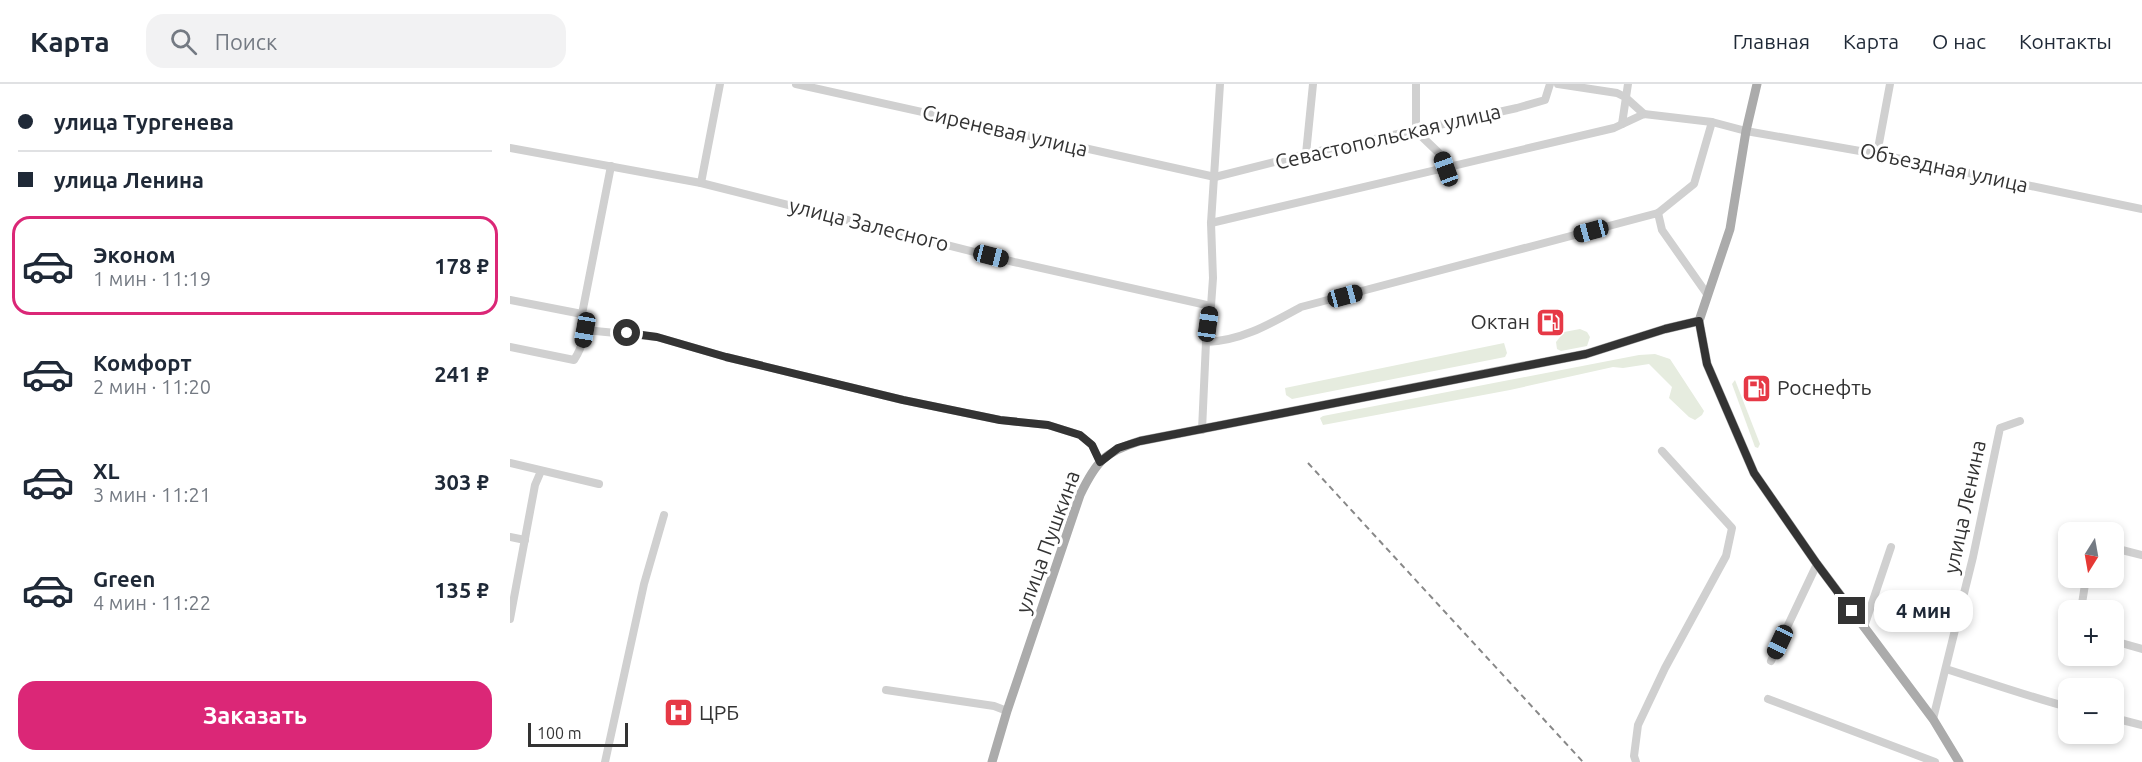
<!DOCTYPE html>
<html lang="ru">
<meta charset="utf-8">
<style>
body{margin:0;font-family:Ubuntu,sans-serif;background:#f2f2f3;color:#1f2937;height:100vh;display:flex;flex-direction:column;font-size:22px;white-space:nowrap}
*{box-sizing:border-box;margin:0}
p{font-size:20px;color:#747a83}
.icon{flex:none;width:33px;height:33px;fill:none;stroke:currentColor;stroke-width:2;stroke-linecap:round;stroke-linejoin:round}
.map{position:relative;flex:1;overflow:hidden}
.sheet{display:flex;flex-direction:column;background:#fff;width:510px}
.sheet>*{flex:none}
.top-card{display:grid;align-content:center;height:132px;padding:0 18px;background:#fff}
.needle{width:39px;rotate:191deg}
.controls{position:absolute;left:1548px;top:438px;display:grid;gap:12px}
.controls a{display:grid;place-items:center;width:66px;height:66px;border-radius:12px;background:#fff;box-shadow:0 3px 9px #0003;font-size:30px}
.scale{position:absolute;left:18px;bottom:15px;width:100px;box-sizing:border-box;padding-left:6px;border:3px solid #333;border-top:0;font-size:16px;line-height:21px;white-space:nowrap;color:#333;-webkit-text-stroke:4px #fff;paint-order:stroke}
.end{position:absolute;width:27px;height:27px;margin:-14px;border:8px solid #333;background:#fff;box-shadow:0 0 0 3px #fff}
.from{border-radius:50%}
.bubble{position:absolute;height:42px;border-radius:18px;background:#fff;box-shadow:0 3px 9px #0003;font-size:20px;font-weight:700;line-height:42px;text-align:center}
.car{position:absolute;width:18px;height:36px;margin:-18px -9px;border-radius:8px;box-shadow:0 0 4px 2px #0007;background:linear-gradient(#222 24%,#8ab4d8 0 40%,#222 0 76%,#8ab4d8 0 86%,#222 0)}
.top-card b{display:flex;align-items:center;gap:21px;height:57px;font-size:22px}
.top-card b+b{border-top:2px solid #e0e1e3}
.top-card i{width:15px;height:15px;background:#1f2937}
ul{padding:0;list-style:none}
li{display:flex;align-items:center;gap:18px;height:99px;margin:0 12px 9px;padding:0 6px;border:3px solid transparent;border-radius:18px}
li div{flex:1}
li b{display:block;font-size:22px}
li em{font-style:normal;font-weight:700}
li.active{border-color:#db2777}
li>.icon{width:54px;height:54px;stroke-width:1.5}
.action{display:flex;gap:12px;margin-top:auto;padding:12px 18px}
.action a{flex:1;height:69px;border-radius:18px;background:#db2777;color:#fff;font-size:24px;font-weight:700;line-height:69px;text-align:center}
header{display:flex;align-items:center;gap:36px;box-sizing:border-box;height:84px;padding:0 30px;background:#fff;border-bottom:2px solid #e0e1e3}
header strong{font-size:28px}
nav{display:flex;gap:33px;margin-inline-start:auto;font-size:21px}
.search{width:420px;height:54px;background:#f2f2f3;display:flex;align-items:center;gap:15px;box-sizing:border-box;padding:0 21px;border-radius:18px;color:#747a83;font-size:22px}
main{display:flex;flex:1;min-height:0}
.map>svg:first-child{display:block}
.green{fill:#e6ecdf}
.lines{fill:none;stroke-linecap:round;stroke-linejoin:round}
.minor{stroke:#d0d0d0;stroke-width:8}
.major{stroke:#ababab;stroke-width:9}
.rail{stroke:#888;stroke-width:2;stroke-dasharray:6 4.5;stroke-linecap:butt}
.route{stroke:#333;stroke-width:8}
.labels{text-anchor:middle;stroke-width:6;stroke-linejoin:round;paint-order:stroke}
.street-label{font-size:21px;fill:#333;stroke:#fff}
.poi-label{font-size:21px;fill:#333;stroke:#fff;text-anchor:start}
</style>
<header>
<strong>Карта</strong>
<div class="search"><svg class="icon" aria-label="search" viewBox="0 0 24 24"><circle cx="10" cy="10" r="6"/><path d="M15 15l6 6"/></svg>Поиск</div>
<nav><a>Главная</a><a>Карта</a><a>О нас</a><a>Контакты</a></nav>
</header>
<main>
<section class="sheet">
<div class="top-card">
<b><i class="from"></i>улица Тургенева</b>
<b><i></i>улица Ленина</b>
</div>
<ul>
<li class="active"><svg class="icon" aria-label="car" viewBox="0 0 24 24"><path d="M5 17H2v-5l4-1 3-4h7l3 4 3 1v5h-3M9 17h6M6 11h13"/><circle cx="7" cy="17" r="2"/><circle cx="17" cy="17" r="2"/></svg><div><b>Эконом</b><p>1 мин · 11:19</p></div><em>178 ₽</em></li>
<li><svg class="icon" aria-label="car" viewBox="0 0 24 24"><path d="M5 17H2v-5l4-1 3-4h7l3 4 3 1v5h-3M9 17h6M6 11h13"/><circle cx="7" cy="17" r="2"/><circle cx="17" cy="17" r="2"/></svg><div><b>Комфорт</b><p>2 мин · 11:20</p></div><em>241 ₽</em></li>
<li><svg class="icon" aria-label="car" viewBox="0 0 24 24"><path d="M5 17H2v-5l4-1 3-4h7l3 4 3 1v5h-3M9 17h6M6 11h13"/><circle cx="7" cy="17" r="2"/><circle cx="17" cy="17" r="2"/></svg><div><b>XL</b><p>3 мин · 11:21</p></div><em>303 ₽</em></li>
<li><svg class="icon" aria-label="car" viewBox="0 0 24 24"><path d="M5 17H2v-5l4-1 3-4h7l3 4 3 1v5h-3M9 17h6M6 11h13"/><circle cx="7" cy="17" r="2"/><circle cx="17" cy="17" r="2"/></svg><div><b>Green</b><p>4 мин · 11:22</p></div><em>135 ₽</em></li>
</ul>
<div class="action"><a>Заказать</a></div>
</section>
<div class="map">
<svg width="1632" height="678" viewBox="0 0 1632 678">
<rect width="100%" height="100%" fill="#fff"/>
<g class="green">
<path d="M1070,245l7,3 3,5 -3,9 -26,5 -4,-2 -1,-7 8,-10z"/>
<path d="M994,259l3,10 -2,4 -213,42 -6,-4 -1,-7z"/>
<path d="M1145,270l15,5 34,52 -2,4 -7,5 -6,-3 -20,-19 3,-11 -23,-23 -26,4 -10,-1 -103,23 -187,35 -3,-7 3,-2 316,-61z"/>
<path d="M1225,296l25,64 -2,4 -3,-1 -23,-63z"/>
</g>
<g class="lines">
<g class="minor">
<path d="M286,0l419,93 91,-23 211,-46 28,-8 5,-16"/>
<path d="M906,0v47l25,24 5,14"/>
<path d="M1048,0l59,9 8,4 19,17"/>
<path d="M1112,40l6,-40"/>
<path d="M0,64l191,35 313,79 197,44 -5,36 -4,88"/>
<path d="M796,70l7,-70"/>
<path d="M1367,70l13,-70"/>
<path d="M191,99l19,-99"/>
<path d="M1148,129l36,-29 18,-62"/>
<path d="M701,139l403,-95 30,-14 68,8 34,9 131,23 265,55"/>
<path d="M0,216l72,14"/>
<path d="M701,222l2,-28 -2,-55 9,-139"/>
<path d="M75,246l72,7 69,20 177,43 97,20 48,5 32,10 12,10 8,16"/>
<path d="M696,258c35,-1 64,-18 95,-35l357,-94 4,17 45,64"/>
<path d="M0,263l64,13c10,-15 11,-28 8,-46l29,-148"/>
<path d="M0,379l89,21"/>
<path d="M0,453l15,3"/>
<path d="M1604,464l28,7"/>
<path d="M1571,526l5,-32"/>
<path d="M0,535l25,-134 6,-14"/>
<path d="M1354,543l27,-80"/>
<path d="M1604,557l28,8"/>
<path d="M1261,577l46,-97"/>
<path d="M1436,585c41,13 81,27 122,38"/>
<path d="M376,606l108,16 13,5"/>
<path d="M1258,615l167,63"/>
<path d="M1604,634l28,7"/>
<path d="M1423,635l40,-162 27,-129 20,-7"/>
<path d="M95,678l39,-178 20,-69"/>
<path d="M1126,678l-2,-6 4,-31 27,-57 61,-112 6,-28 -70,-77"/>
</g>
<g class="major">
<path d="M1247,0l-11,47 -16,98 -31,92 8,43 47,109 63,91 116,155 26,43"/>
<path d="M482,678l15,-51 73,-216c16,-33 24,-43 60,-54l446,-87 79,-25 34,-8"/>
</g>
<path class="rail" d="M798,379l275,299"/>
</g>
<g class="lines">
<path class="route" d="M117,249l30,4 69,20 177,43 97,20 48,5 32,10 12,10 8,17 18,-14 22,-7 446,-87 79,-25 34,-8 8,43 47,109 63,91 35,47"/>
</g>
<defs>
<symbol id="fuel-square" viewBox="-11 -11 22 22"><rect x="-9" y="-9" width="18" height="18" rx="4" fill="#e63946" stroke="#fff"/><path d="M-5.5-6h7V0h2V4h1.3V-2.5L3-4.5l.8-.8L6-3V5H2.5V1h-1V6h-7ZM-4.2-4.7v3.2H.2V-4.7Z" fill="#fff"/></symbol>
<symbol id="hospital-square" viewBox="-11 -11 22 22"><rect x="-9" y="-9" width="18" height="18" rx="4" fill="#e63946" stroke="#fff"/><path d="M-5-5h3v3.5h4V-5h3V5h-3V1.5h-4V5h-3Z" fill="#fff"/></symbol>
</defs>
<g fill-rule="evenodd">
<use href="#fuel-square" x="1024" y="222" width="33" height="33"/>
<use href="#fuel-square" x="1230" y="288" width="33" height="33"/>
<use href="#hospital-square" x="152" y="612" width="33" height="33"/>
</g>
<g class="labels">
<g class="street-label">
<text transform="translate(495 47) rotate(13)" y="7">Сиреневая улица</text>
<text transform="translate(878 53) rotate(-13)" y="7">Севастопольская улица</text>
<text transform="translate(1434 84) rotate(12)" y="7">Объездная улица</text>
<text transform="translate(359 141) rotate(14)" y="7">улица Залесного</text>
<text transform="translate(1455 423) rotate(-78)" y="7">улица Ленина</text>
<text transform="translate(538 458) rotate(-70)" y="7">улица Пушкина</text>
</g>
<g class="poi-label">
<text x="1020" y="245" text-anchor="end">Октан</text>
<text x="1267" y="311">Роснефть</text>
<text x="189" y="636">ЦРБ</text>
</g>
</g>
</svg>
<div class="controls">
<a><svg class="needle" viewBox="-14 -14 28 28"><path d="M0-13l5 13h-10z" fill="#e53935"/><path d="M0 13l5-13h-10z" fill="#747a83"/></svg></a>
<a>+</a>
<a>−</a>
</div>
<div class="scale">100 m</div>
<i class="end from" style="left:117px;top:249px"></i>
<i class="end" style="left:1342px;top:527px"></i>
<div class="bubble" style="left:1364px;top:506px;width:99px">4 мин</div>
<i class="car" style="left:936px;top:85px;rotate:340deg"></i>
<i class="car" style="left:1081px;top:147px;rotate:255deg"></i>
<i class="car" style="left:481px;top:172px;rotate:104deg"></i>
<i class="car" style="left:835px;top:212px;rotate:75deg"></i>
<i class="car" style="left:698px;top:240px;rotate:8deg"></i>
<i class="car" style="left:75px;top:246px;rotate:190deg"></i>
<i class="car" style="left:1270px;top:558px;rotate:205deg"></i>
</div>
</main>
